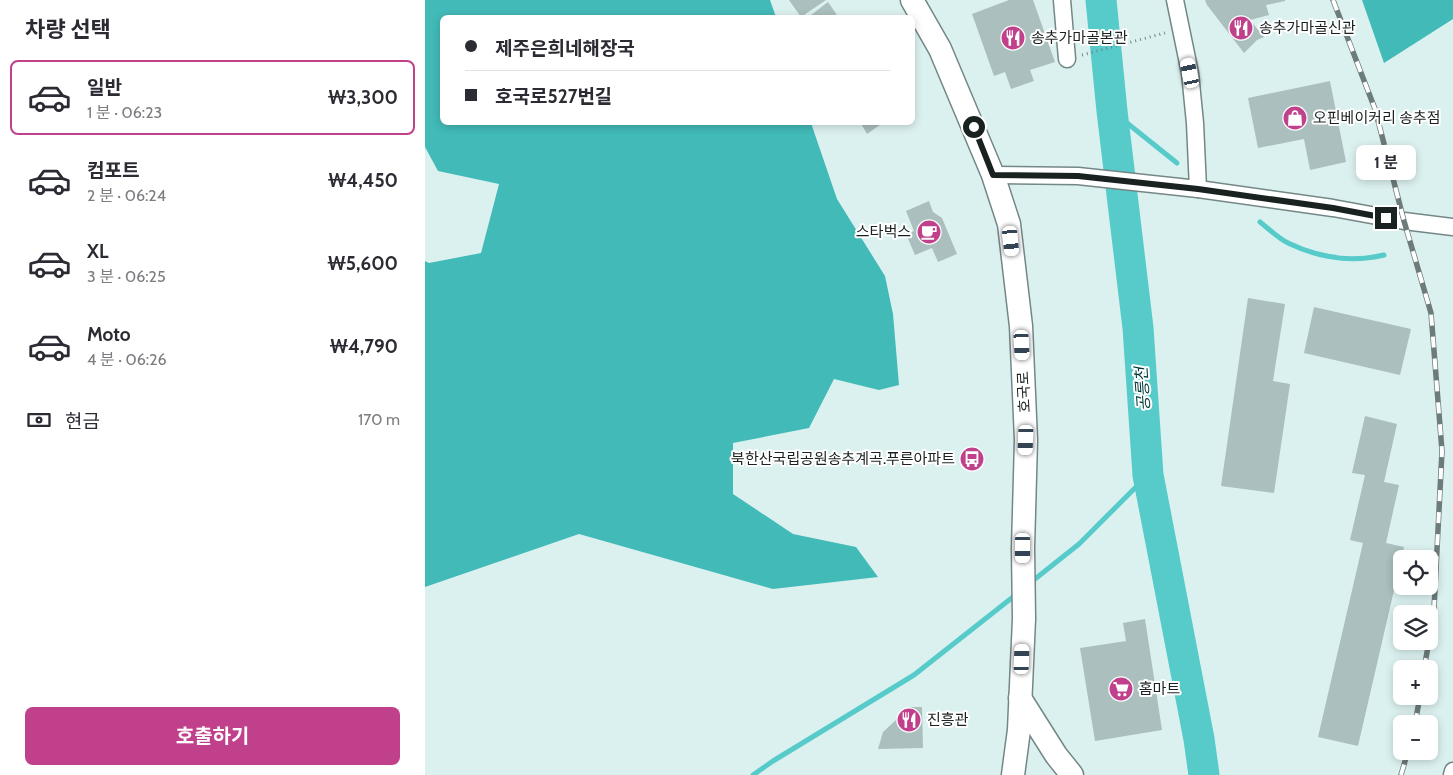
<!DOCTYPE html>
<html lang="ko">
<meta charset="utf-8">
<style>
body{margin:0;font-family:Cabin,"Noto Sans KR",sans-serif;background:#f7f7f7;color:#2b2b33;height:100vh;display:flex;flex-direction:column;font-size:19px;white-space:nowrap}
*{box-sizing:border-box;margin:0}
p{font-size:16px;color:#7c7c81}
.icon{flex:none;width:28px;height:28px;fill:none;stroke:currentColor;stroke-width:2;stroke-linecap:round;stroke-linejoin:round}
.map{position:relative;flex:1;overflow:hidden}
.drawer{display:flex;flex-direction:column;background:#fff;width:425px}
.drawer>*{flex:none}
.top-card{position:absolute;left:15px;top:15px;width:475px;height:110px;border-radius:8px;box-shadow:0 2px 8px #0003;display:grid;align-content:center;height:110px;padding:0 25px;background:#fff}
.buttons{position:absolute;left:968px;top:550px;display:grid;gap:10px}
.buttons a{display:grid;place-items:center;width:45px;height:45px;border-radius:8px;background:#fff;box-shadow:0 2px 8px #0003;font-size:25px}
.end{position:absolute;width:22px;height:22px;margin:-11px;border:6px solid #1a2221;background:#fff;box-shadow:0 0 0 2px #fff}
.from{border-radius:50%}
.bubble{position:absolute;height:35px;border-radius:8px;background:#fff;box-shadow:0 2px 8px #0003;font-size:16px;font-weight:700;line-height:35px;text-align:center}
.car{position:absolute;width:15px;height:30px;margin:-15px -8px;border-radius:6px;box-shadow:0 0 4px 1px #0007;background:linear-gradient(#fff 24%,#345 0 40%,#fff 0 76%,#345 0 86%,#fff 0)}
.top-card b{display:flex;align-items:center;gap:18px;height:48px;font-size:19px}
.top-card b+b{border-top:1px solid #e1e1e2}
.top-card i{width:12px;height:12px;background:#2b2b33}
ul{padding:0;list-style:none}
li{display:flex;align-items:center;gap:15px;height:75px;margin:0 10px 8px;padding:0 15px;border:2px solid transparent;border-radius:8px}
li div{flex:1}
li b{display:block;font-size:19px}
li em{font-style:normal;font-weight:700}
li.current{border-color:#c1408b}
li>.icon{width:45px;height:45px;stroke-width:1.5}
h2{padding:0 25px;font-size:22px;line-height:60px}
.pay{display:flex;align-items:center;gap:12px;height:55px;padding:0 25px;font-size:19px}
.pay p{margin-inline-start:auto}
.action{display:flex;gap:10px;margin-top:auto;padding:10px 25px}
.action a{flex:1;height:58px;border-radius:8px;background:#c1408b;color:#fff;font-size:20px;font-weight:700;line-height:58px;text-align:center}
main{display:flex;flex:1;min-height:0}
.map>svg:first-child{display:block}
.forest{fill:#42bab8}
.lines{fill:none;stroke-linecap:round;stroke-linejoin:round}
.stream{stroke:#56cbc9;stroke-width:5}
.river{stroke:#56cbc9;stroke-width:31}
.building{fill:#aabfbe}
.street-casing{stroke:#738786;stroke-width:19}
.secondary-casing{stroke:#738786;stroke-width:25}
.path{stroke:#778584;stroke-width:3;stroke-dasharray:1 4;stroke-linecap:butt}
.street{stroke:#fff;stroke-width:16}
.secondary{stroke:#fff;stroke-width:22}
.rail-casing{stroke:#6d7b7a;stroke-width:5.5}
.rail{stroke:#fff;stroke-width:4;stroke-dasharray:11;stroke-linecap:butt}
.route{stroke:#1a2221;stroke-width:6}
.labels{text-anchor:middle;stroke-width:4;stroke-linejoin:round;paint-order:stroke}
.poi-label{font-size:15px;fill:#1a2221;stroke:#fff;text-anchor:start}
.street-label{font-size:15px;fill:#1a2221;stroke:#fff}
.water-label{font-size:16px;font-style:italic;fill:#003939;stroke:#fff}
</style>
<main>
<section class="drawer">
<h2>차량 선택</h2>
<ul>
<li class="current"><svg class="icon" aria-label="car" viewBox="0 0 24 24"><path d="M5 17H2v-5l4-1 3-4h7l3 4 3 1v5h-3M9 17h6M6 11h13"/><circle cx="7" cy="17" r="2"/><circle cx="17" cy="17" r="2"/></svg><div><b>일반</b><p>1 분 · 06:23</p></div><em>₩3,300</em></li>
<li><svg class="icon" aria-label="car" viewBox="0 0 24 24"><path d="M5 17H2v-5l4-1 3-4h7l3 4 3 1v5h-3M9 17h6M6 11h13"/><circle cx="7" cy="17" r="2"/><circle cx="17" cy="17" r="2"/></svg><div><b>컴포트</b><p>2 분 · 06:24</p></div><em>₩4,450</em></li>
<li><svg class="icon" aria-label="car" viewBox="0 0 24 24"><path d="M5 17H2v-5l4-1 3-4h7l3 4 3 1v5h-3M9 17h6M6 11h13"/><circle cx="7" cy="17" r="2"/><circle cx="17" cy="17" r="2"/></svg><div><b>XL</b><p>3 분 · 06:25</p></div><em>₩5,600</em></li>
<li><svg class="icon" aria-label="car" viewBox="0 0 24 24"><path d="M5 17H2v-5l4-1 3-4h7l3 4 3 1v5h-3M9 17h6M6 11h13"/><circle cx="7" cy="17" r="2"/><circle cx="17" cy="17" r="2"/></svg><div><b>Moto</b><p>4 분 · 06:26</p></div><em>₩4,790</em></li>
</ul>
<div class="pay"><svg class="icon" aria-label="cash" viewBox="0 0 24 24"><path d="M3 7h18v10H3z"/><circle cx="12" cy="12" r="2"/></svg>현금<p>170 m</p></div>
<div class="action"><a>호출하기</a></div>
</section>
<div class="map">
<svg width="1028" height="775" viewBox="0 0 1028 775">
<rect width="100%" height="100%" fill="#dbf1f0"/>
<g class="forest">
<path d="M0,0h345l6,17 -333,1v104l368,1 26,76 48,77 8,38 6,71 -20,5 -45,-11 -25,49 -76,15v51l60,40 63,13 22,30 -105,12 -194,-55 -154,53v-326l4,2 52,-10 18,-69 -61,-13 -13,-24z"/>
<path d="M937,0h91v19l-69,44z"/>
</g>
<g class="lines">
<g class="stream">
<path d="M687,111l65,52"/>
<path d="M835,222c9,7 18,16 28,21 31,15 62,20 96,12"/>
<path d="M605,583l49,-39 69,-69"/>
<path d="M328,775l20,-14 141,-86 104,-82"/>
</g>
<path class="river" d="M676,0l11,111 26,217 10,147 51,264 5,36"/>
</g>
<g class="building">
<path d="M364,0h37l-25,17z"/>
<path d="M584,0h24l22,62 -25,8 4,11 -23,8 -6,-17 -11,4 -22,-62z"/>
<path d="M780,0h80v1l-19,4 3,10 -19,5 14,17 -7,3 -13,13 -37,-48z"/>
<path d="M403,2l11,16h-32z"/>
<path d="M905,81l16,81 -36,8 -6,-31 -46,9 -10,-50z"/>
<path d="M435,122h24l-17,12z"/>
<path d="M504,201l4,11 9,6 15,36 -19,8 -6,-14 -17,7 -9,-21 8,-3 -8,-20z"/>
<path d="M823,298l37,6 -12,77 17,3 -16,109 -53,-7z"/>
<path d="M889,307l97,22 -11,46 -96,-22z"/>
<path d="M940,416l32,8 -13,58 15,3 -13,58 18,4 -46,199 -40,-9 45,-194 -13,-3 15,-65 -13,-2z"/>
<path d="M720,619l17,111 -67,11 -15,-93 46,-7 -3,-18z"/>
<path d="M485,707h12l1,41 -45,1 5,-17z"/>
</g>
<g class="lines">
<defs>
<g id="street">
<path d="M637,0l5,59"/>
<path d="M750,0l15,73 5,50 3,66"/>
<path d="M568,175l85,1 120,13 135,19 71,13 49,6"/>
<path d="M1027,775l1,-4"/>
</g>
<g id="secondary">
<path d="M487,0l28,49 53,126 16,49 12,102 5,114 -3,108 1,71 -5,111 -6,45"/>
<path d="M595,698l36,57 16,20"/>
</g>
</defs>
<use href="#street" class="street-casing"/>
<use href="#secondary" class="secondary-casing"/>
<path class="path" d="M657,55l83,-22"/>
<use href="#street" class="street"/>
<use href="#secondary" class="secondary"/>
<defs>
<g id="rail">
<path d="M908,0l42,109 29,112 27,92 11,138 -8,158 -5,32"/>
<path d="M999,669l5,-28"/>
<path d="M990,724l5,-28"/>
<path d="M976,775l7,-24"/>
</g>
</defs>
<use href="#rail" class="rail-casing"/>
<use href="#rail" class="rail"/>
</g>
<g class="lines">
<path class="route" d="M549,127l19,48 85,1 120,13 135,19 53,10"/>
</g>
<defs>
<symbol id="restaurant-disc" viewBox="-11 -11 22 22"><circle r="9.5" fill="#c1408b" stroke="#fff"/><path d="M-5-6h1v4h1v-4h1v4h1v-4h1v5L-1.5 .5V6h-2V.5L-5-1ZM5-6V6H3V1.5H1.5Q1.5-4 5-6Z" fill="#fff"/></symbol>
<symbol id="shop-disc" viewBox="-11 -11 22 22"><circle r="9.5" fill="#c1408b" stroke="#fff"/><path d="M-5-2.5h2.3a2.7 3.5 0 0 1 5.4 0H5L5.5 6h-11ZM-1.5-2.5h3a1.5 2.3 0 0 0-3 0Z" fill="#fff"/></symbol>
<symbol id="cafe-disc" viewBox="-11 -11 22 22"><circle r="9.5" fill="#c1408b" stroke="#fff"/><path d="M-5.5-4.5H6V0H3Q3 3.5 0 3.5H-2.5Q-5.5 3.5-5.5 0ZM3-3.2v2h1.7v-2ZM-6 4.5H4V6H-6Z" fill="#fff"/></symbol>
<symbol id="bus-disc" viewBox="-11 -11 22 22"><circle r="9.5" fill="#c1408b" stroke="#fff"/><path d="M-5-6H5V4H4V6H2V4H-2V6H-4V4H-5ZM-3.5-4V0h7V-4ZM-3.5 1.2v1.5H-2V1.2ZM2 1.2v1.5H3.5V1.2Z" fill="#fff"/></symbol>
<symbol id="supermarket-disc" viewBox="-11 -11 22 22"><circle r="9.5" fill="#c1408b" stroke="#fff"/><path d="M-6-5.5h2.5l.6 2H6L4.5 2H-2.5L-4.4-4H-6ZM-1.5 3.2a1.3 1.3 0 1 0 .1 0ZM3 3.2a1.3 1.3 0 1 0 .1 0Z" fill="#fff"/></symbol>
</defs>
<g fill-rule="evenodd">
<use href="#restaurant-disc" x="802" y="14" width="28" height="28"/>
<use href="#restaurant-disc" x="574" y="24" width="28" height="28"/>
<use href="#shop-disc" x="856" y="104" width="28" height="28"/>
<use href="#cafe-disc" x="490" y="218" width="28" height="28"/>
<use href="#bus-disc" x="533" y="445" width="28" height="28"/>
<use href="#supermarket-disc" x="682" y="675" width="28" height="28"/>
<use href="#restaurant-disc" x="470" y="706" width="28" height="28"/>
</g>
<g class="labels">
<g class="poi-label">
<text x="834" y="33">송추가마골신관</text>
<text x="606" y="43">송추가마골본관</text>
<text x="888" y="123">오핀베이커리 송추점</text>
<text x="486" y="237" text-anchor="end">스타벅스</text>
<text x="530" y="464" text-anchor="end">북한산국립공원송추계곡.푸른아파트</text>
<text x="714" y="694">홈마트</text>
<text x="502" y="725">진흥관</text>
</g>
<g class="street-label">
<text transform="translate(599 392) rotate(-93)" y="5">호국로</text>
</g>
<g class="water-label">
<text transform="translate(717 389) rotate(-94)" y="6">공릉천</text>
</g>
</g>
</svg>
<div class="buttons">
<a><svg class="icon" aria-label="locate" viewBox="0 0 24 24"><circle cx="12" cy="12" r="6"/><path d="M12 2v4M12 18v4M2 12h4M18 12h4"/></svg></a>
<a><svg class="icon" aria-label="layers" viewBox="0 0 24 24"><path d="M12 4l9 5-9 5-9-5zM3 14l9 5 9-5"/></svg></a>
<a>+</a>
<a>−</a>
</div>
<i class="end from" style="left:549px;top:127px"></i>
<i class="end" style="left:961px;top:218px"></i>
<div class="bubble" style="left:931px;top:145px;width:60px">1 분</div>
<i class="car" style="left:765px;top:73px;rotate:348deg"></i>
<i class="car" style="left:586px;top:241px;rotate:174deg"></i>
<i class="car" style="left:597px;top:345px;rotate:177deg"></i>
<i class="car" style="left:601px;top:440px;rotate:182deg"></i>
<i class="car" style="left:598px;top:548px;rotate:180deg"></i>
<i class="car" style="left:597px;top:659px;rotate:2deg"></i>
<div class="top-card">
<b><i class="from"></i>제주은희네해장국</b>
<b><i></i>호국로527번길</b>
</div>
</div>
</main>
